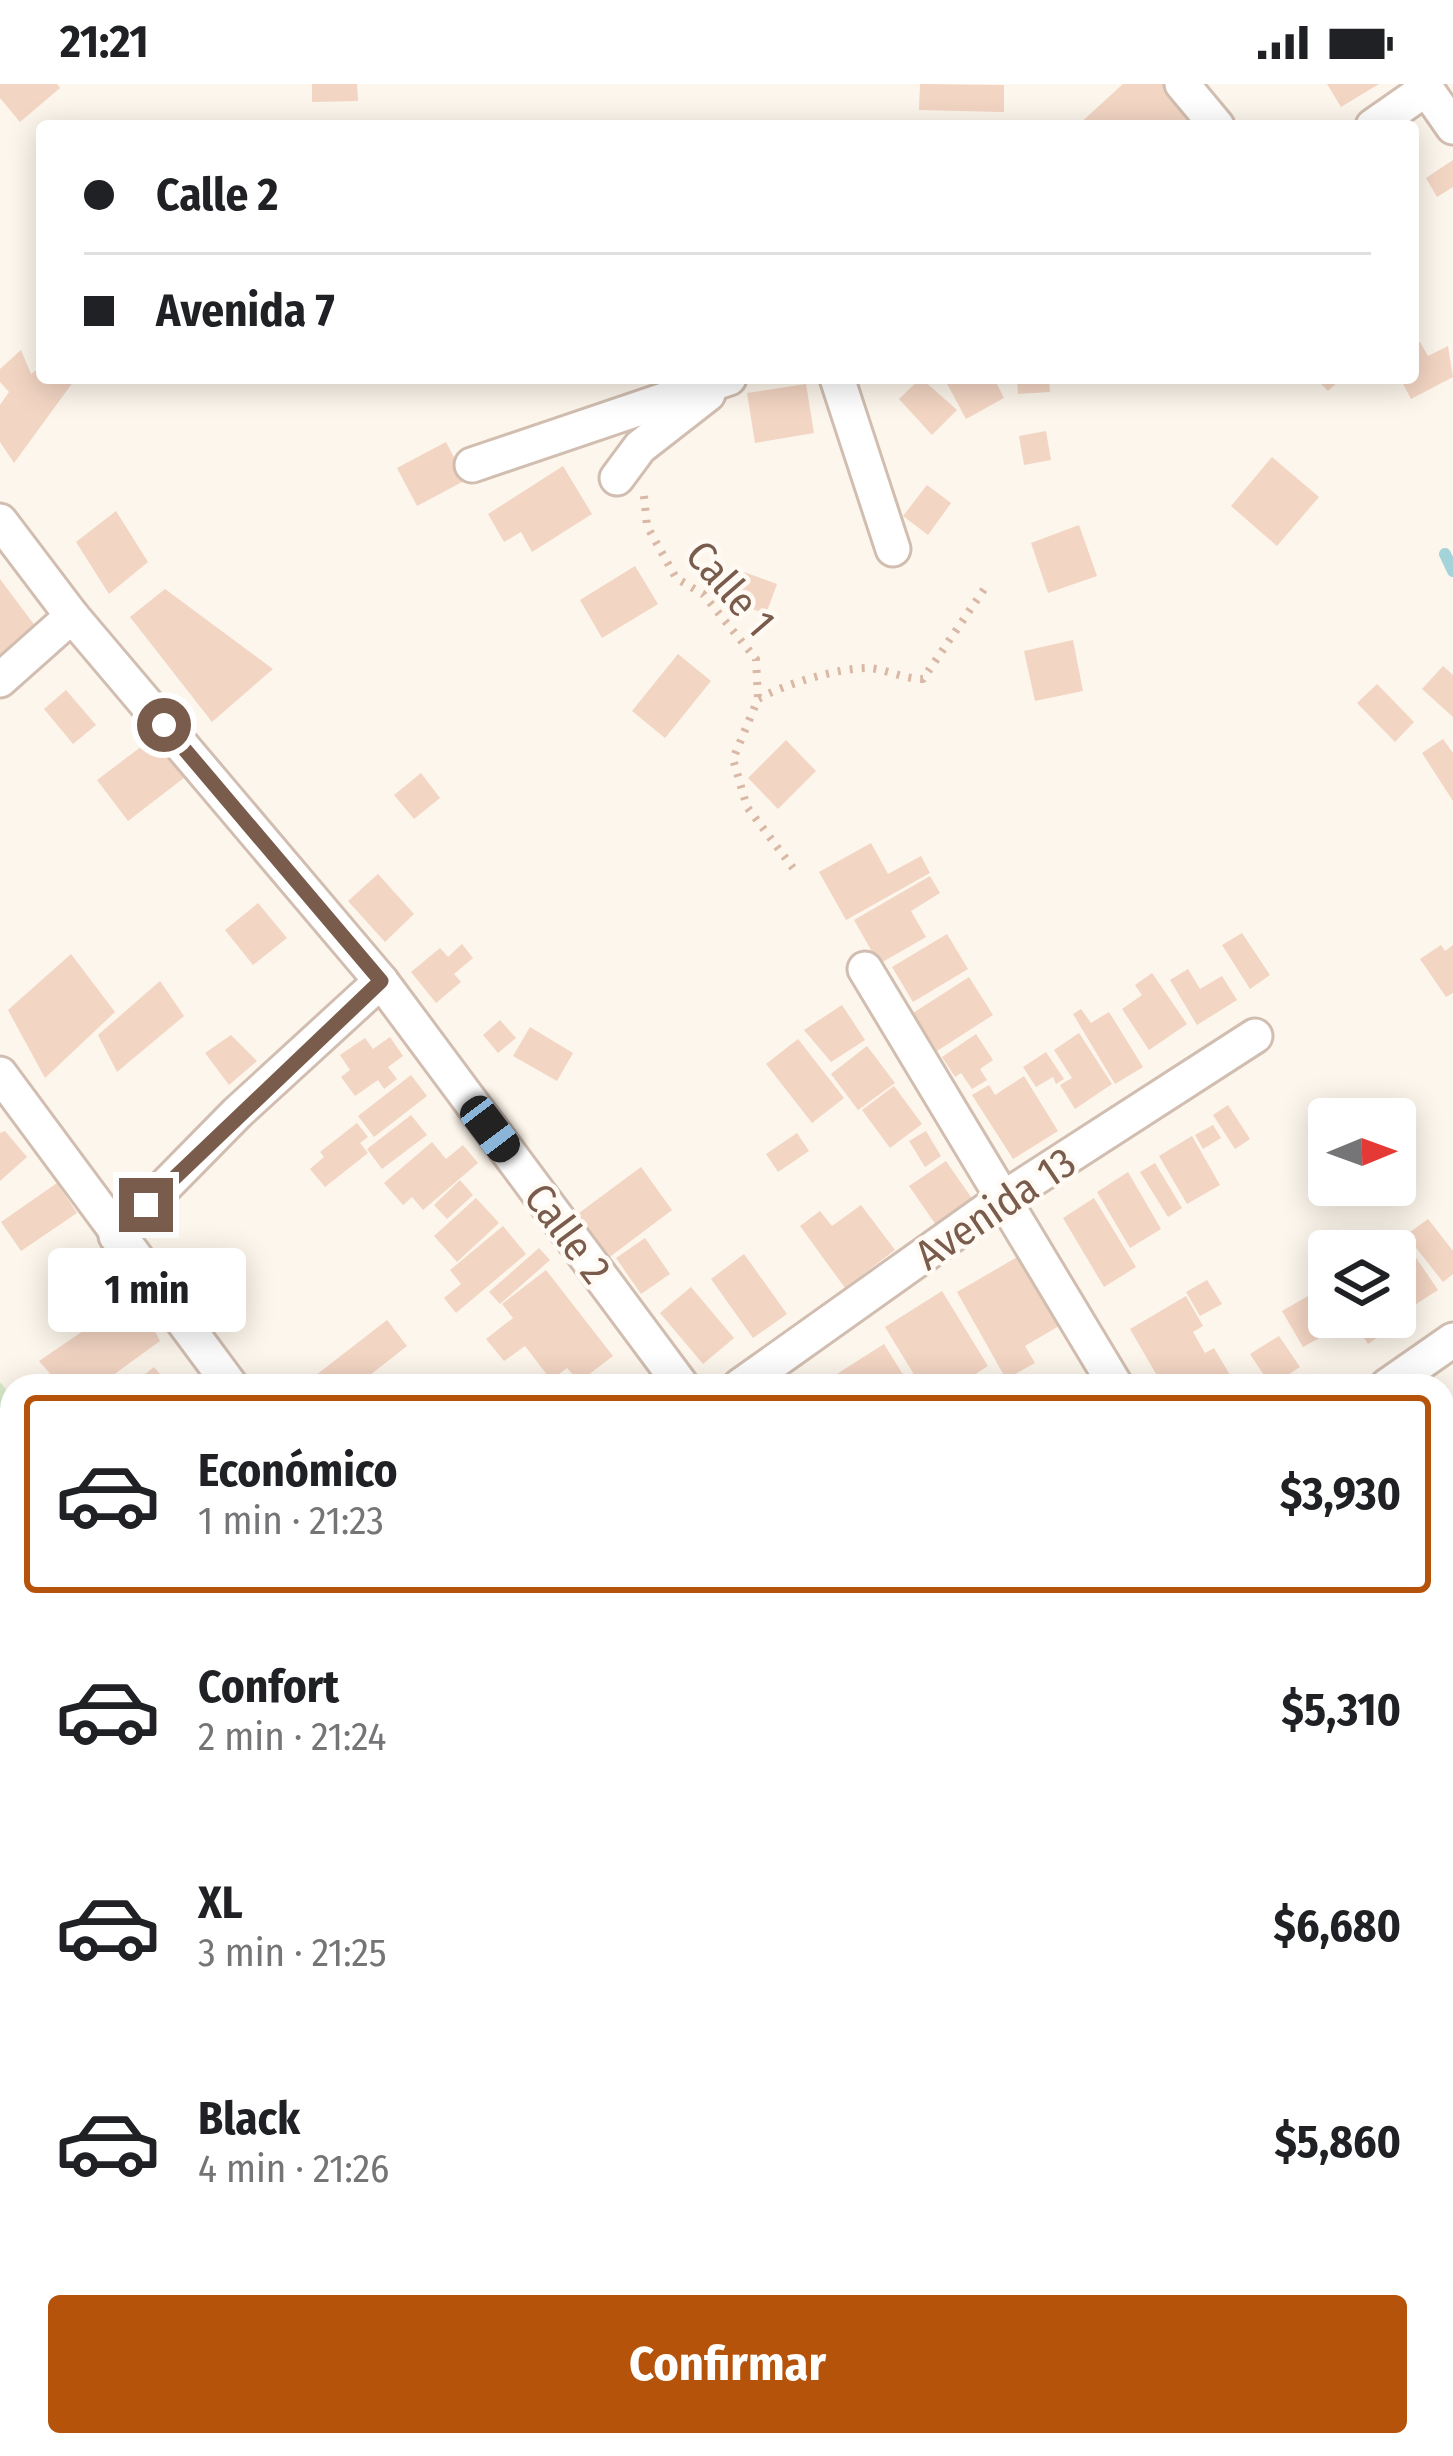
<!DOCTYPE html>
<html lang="es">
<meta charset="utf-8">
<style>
body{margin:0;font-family:"Fira Sans Condensed",sans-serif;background:#f6f6f6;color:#202124;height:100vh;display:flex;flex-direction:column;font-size:45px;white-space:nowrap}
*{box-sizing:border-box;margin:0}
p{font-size:39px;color:#757577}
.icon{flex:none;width:66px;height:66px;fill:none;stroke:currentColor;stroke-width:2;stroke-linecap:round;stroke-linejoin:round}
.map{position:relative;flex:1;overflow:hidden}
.panel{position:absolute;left:0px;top:1290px;width:1455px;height:1083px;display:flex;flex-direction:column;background:#fff;border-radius:36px 36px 0 0;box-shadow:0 6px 30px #0003}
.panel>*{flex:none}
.top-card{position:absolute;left:36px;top:36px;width:1383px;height:264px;border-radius:12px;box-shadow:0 6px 30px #0003;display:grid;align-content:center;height:264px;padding:0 48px;background:#fff}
.needle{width:78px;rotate:89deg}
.controls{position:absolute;left:1308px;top:1014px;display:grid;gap:24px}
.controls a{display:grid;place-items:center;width:108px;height:108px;border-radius:12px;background:#fff;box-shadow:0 6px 30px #0003;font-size:60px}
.end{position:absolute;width:54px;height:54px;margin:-27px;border:15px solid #7a5c4d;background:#fff;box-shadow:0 0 0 6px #fff}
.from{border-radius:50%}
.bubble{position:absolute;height:84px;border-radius:12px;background:#fff;box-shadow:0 6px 30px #0003;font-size:39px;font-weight:700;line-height:84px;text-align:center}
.car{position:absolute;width:36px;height:72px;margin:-36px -18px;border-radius:15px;box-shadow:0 0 9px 3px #0007;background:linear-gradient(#222 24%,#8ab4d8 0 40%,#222 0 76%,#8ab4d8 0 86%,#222 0)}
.top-card b{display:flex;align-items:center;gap:42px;height:114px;font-size:45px}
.top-card b+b{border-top:3px solid #e0e0e0}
.top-card i{width:30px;height:30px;background:#202124}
ul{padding:21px 0 0;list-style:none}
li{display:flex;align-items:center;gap:36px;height:198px;margin:0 24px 18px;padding:0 24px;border:6px solid transparent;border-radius:12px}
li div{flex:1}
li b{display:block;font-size:45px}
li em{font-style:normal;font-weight:700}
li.current{border-color:#b45309}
li>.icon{width:108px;height:108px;stroke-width:1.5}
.primary-button{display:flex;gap:24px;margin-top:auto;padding:24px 48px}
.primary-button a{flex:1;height:138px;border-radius:12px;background:#b45309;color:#fff;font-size:48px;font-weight:700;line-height:138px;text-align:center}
.status{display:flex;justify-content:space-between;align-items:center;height:84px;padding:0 60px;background:#fff;direction:ltr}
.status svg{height:33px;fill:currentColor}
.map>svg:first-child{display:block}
.residential{fill:#f5e8da}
.green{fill:#d8ecc9}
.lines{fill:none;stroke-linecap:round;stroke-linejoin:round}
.stream{stroke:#a5d3da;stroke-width:12}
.building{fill:#f3d5c3}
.service-casing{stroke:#d1beb0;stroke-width:22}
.minor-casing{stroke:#d1beb0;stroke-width:39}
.path{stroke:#d9b8a5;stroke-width:8;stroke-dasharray:3 9;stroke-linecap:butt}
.service{stroke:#fff;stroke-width:16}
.minor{stroke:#fff;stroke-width:33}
.route{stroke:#7a5c4d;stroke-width:15}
.labels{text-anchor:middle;stroke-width:9;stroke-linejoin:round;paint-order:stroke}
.street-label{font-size:42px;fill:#7a5c4d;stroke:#fffaf3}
</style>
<div class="status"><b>21:21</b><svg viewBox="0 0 49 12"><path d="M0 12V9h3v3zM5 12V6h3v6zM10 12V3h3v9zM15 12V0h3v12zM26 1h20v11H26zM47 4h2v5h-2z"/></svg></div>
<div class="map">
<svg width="1453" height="2372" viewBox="0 0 1453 2372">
<rect width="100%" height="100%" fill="#fdf6ec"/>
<path class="residential" d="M12,1882v479h627l14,11h-653v-488z"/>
<g class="green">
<path d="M0,1298l12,15v152h-12z"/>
<path d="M0,1501h12v381l-12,2z"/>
</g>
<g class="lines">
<path class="stream" d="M1445,470l8,17"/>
</g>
<g class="building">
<path d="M0,0h57l3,4 -40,34 -20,-24z"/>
<path d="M312,0h45l1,17 -46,1z"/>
<path d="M920,0l84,1v27l-85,-2z"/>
<path d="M1123,0h49l26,32 -11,10h-110z"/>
<path d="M1327,0h52l-38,23z"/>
<path d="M1453,76v27l-16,10 -11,-19z"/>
<path d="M1420,258l8,14 20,-10 5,31 -42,22 -11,-21h13v-33z"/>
<path d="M21,266l10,24 11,-8v12h34l-62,85 -14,-21v-37l9,-13 -9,-10v-13z"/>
<path d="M921,294l36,32 -25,25 -33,-36z"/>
<path d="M944,294h50l10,20 -38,21z"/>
<path d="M1017,294h32l1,14 -32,2z"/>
<path d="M1315,294h27l-14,13z"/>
<path d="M806,300l8,49 -59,10 -8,-50z"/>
<path d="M1046,347l5,29 -27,5 -5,-29z"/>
<path d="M446,358l20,38 -49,26 -20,-38z"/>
<path d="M1272,373l47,40 -42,49 -46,-40z"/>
<path d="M563,382l29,48 -60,38 -11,-20 -17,10 -16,-28z"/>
<path d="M927,401l24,18 -23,32 -25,-19z"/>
<path d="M116,427l32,51 -39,32 -33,-52z"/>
<path d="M1079,441l18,51 -49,17 -17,-50z"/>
<path d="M635,482l23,38 -56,34 -22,-38z"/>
<path d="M744,488l33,12 -11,30 -33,-12z"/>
<path d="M0,495l39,52 -39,31z"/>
<path d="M165,505l108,80 -61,53 -82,-105z"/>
<path d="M1073,556l10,51 -48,10 -11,-50z"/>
<path d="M678,570l33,27 -46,57 -33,-27z"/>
<path d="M1443,582l10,9v42l-31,-28z"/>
<path d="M1377,600l37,38 -19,20 -38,-39z"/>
<path d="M66,606l30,35 -23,19 -29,-35z"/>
<path d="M158,650l31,40 -61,47 -31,-41z"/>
<path d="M1443,655l10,14v48l-31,-48z"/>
<path d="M786,656l30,31 -38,38 -30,-31z"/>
<path d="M421,689l19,25 -26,21 -20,-24z"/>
<path d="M871,759l17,31 33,-18 9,17 -84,47 -27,-48z"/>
<path d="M378,790l36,40 -29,28 -37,-41z"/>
<path d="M930,792l10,17 -29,18 15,26 -47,27 -25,-44z"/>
<path d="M258,819l29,35 -34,27 -28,-35z"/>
<path d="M1242,849l28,42 -20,14 -28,-44z"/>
<path d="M947,850l21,35 -55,33 -21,-35z"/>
<path d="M462,860l11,14 -19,16 7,8 -25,21 -25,-31 29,-24 8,9z"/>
<path d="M1441,861l4,6 8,-6v48l-7,4 -26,-38z"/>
<path d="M71,870l44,58 -70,66 -37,-68z"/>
<path d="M1188,885l12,20 22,-13 15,24 -40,25 -27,-45z"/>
<path d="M1152,889l35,51 -38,26 -27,-41 20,-14 -7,-10z"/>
<path d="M969,893l24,38 -56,36 -24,-38z"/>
<path d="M160,897l24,35 -67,56 -19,-37z"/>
<path d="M842,921l23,35 -34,22 -27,-32z"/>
<path d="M1081,925l10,14 18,-11 34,55 -28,17 -42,-70z"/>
<path d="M500,936l16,18 -18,15 -15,-18z"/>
<path d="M530,943l43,26 -16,28 -44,-25z"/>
<path d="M1079,949l33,51 -37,25 -15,-24 12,-7 -18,-28z"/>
<path d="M976,950l17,26 -13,9 7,11 -15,9 -11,-16 -6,4 -13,-20z"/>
<path d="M231,951l26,26 -28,24 -24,-32z"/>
<path d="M390,953l13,19 -15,11 9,12 -13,10 -6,-9 -23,16 -14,-19 9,-7 -10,-15 25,-17 8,11z"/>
<path d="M798,955l46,59 -32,25 -46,-59z"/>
<path d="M867,962l28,37 -37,27 -27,-36z"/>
<path d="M1046,968l18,27 -8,5 -3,-7 -17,10 -13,-20z"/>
<path d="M411,991l16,21 -53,41 -16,-21z"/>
<path d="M1024,992l34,55 -45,28 -41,-64 17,-10 6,10z"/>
<path d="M894,1002l28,38 -32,24 -28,-38z"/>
<path d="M1228,1021l22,34 -15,10 -22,-34z"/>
<path d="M411,1031l16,20 -45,34 -15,-20z"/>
<path d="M357,1039l11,14 -8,6 8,10 -43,34 -15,-18 14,-12 -4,-5z"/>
<path d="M1213,1041l8,13 -18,11 -8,-14z"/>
<path d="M5,1047l22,26 -27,24v-48z"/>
<path d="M926,1047l15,25 -16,11 -16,-26z"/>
<path d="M797,1049l12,18 -31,21 -12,-18z"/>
<path d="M1192,1052l28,49 -33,19 -28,-48z"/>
<path d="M432,1058l14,17 17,-14 15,18 -55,47 -11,-13 -9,8 -19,-22z"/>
<path d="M946,1077l27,39 -37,25 -27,-39z"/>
<path d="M1155,1079l27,45 -14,9 -28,-45z"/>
<path d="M641,1083l31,43 -65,49 -32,-43z"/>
<path d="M1128,1088l33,57 -31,19 -33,-56z"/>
<path d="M460,1096l13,15 -26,24 -13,-14z"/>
<path d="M57,1099l20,30 -56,38 -20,-29z"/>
<path d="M476,1114l23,25 -42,39 -23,-26z"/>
<path d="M1094,1114l42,69 -32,20 -41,-69z"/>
<path d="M861,1121l34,45 -50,38 -45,-62 20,-15 12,15z"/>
<path d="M1428,1135l25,32v23l-10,8 -37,-47z"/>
<path d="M503,1142l23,28 -70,59 -12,-15 17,-14 -11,-14z"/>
<path d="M645,1154l25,36 -29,20 -25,-36z"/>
<path d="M1404,1156l34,50 -25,16 -18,-26v-29h-7z"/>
<path d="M539,1164l11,12 -50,44 -11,-12z"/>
<path d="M744,1170l43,60 -34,24 -42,-59z"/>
<path d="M1019,1172l40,70 -34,20 10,17 -29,16 -49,-87z"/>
<path d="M546,1186l67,86 -34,26 -12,-14 -16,12 -26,-34 -21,15 -18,-22 27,-21 -11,-14z"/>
<path d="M1207,1196l15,24 -22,12 -14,-24z"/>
<path d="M691,1203l43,51 -31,26 -43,-51z"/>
<path d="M1322,1204l7,29h9l5,8 -40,22 -21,-36z"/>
<path d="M942,1207l46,75 -31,20h-36l-36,-59z"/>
<path d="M136,1211l24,46 -62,45h-37l-22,-25z"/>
<path d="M1186,1212l17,30 -10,6 12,21 9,-5 16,27 -18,11h-49l-33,-57z"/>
<path d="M1350,1233h39l6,8 -27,19z"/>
<path d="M387,1236l20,26 -51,40h-54z"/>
<path d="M1279,1252l21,31 -29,19 -21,-32z"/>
<path d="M884,1260l26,42h-92z"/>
<path d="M154,1283l16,19h-40z"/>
<path d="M1453,1354v39l-10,7v-39z"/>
<path d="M1453,1398v108l-10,5v-106z"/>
<path d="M1453,1508v44l-10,-12v-24z"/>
<path d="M1443,1661l3,7 7,-4v62l-10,-24z"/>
<path d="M1448,1760l5,9v44l-10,-14v-36z"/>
<path d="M1443,1971l10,17 -10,12z"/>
<path d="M465,2361h36l-9,11h-14z"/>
<path d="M528,2361h54l15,11h-77z"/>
<path d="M887,2361h36l-12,11h-14z"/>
<path d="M931,2361h38l4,6 -8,5h-51z"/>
<path d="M1055,2361h37l8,11h-59z"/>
<path d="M1377,2361h40l-25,11h-10z"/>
</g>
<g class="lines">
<defs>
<path id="service" d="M1443,1927l10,17"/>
<g id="minor">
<path d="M1182,0l35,42"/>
<path d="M1423,0l30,43"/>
<path d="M1373,42l53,-37"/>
<path d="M837,294l56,171"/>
<path d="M472,381l257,-87"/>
<path d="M617,394l23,-31 68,-53"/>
<path d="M0,437l72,95 309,365 301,405"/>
<path d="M0,596l72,-64"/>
<path d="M865,885l251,417"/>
<path d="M0,990l231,312"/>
<path d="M116,1152l121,-123 144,-132"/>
<path d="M740,1302l264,-188 251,-162"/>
<path d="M1387,1302l66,-46"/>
<path d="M1443,1869l10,-6"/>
<path d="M0,1929l12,-2"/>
<path d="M0,2211l12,-8"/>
<path d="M0,2241l12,13"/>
<path d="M108,2361l10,11"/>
<path d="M649,2361l15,11"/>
<path d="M1004,2361l10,11"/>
<path d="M1343,2361l6,11"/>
<path d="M702,2372l9,-11"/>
</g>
</defs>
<use href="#service" class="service-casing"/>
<use href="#minor" class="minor-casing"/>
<g class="path">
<path d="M644,412l3,30 29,52 27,16 53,65 2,40"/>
<path d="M793,784l-46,-61 -14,-48 25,-60c27,-15 79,-31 110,-31 18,1 35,11 55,11l66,-97"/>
</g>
<use href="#service" class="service"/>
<use href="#minor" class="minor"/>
</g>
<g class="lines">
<path class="route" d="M146,1121l235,-224 -217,-256"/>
</g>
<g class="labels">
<g class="street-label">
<text transform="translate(731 504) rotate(49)" y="15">Calle 1</text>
<text transform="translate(995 1124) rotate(-34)" y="15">Avenida 13</text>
<text transform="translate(568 1149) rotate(53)" y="15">Calle 2</text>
</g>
</g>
</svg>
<div class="controls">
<a><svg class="needle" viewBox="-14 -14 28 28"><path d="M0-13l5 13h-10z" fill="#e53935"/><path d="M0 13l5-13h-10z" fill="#757577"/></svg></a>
<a><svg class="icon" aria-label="layers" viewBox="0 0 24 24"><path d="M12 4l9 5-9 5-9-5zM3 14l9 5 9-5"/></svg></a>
</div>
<i class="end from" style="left:164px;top:641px"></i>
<i class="end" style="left:146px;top:1121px"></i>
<div class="bubble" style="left:48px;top:1164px;width:198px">1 min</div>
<i class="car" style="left:490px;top:1045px;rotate:143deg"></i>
<div class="top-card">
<b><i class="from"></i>Calle 2</b>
<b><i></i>Avenida 7</b>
</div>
<section class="panel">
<ul>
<li class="current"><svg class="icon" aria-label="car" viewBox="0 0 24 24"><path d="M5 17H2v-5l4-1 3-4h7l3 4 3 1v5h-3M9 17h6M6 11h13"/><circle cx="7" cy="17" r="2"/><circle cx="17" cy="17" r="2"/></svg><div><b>Económico</b><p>1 min · 21:23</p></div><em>$3,930</em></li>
<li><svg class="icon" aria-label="car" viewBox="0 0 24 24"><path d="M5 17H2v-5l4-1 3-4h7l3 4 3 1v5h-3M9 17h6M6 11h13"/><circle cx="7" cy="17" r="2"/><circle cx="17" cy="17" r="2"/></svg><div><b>Confort</b><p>2 min · 21:24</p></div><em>$5,310</em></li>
<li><svg class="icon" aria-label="car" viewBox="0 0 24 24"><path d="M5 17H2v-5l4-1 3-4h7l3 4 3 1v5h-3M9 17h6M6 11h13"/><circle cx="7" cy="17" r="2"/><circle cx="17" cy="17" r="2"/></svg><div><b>XL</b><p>3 min · 21:25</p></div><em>$6,680</em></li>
<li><svg class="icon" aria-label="car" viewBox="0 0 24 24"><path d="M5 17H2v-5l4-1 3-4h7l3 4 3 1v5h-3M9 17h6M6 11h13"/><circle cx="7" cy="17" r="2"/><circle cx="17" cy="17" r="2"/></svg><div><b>Black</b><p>4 min · 21:26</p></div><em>$5,860</em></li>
</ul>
<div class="primary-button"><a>Confirmar</a></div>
</section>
</div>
